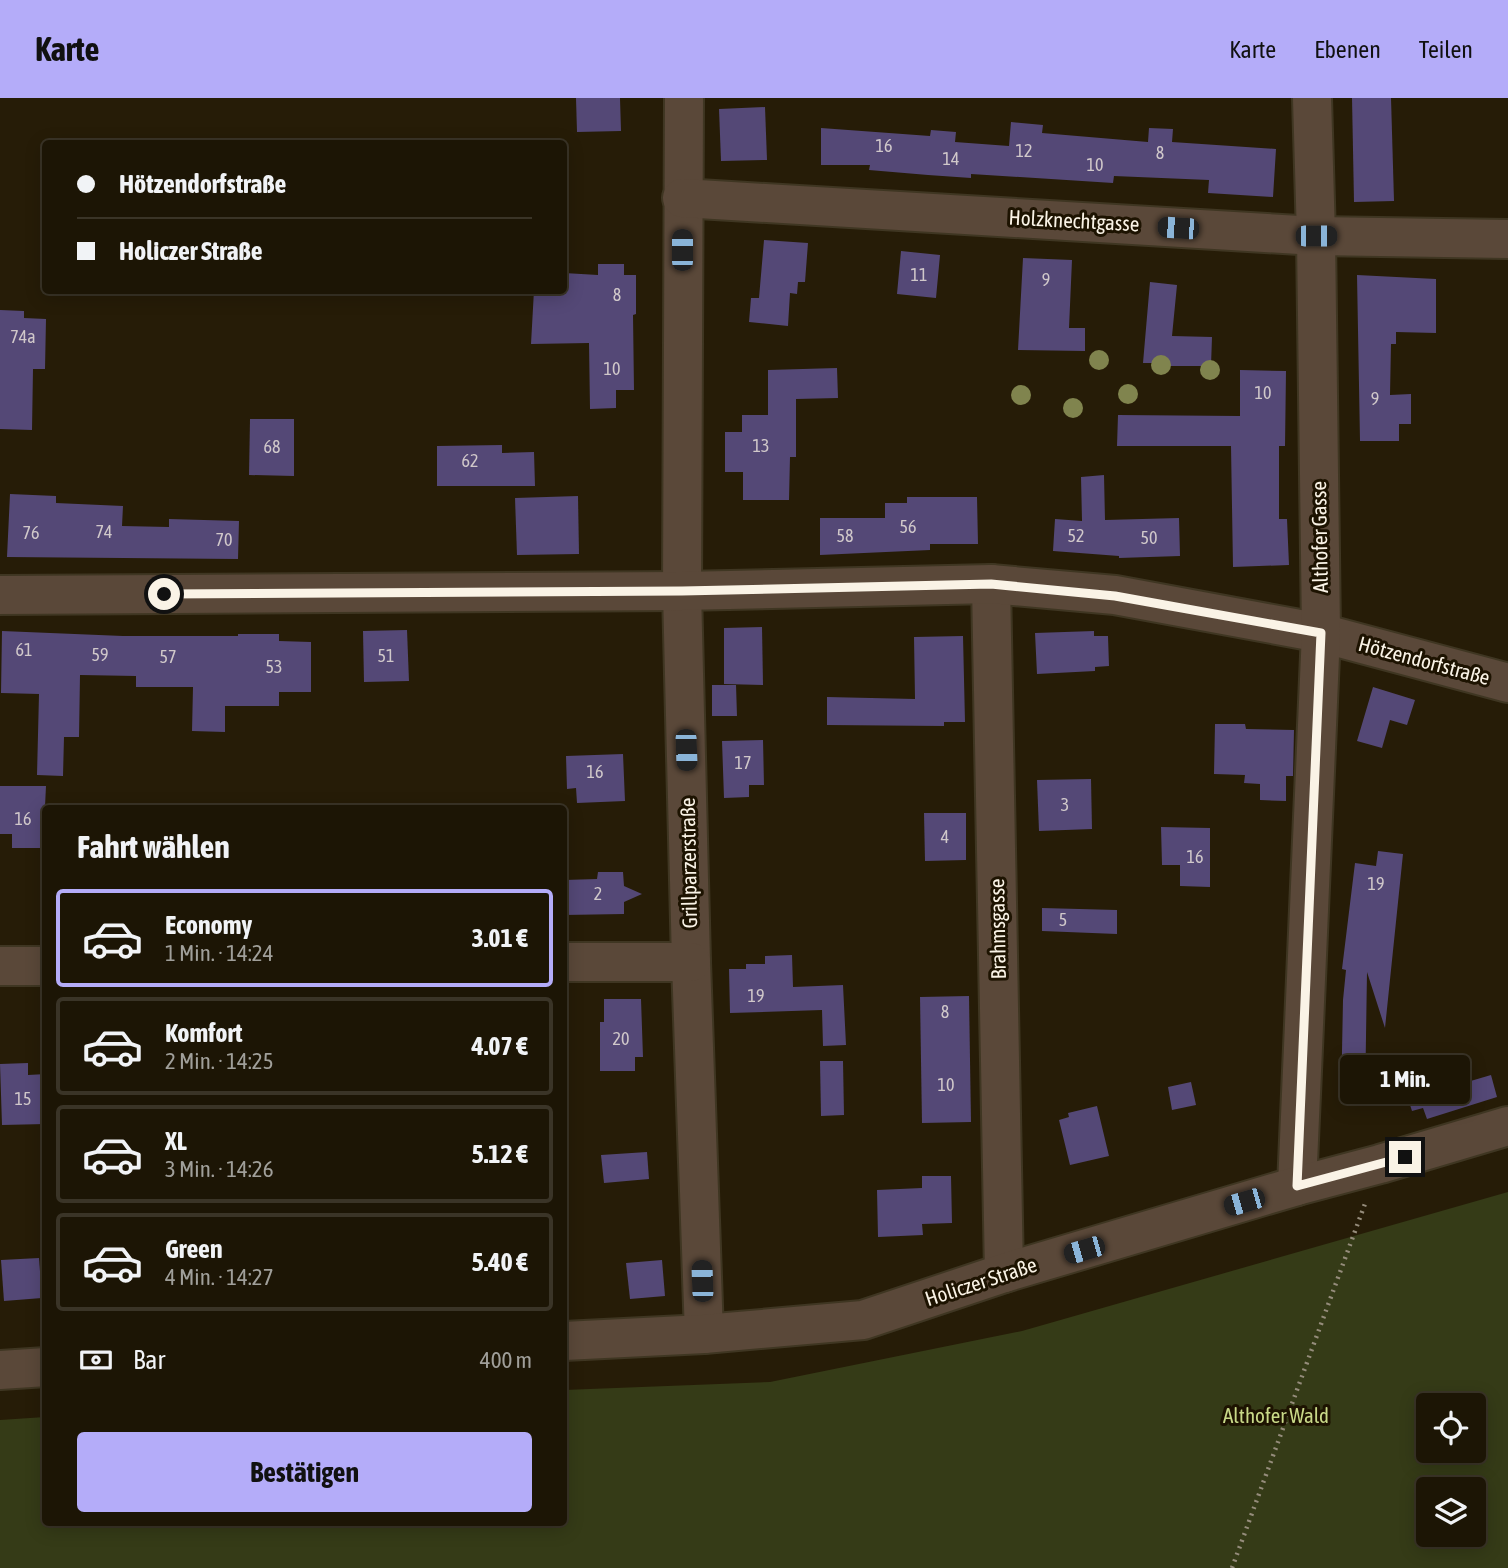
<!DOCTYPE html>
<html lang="de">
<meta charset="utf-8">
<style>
body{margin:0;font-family:"Asap Condensed",sans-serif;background:#292213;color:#f1f3f6;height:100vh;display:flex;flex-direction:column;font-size:26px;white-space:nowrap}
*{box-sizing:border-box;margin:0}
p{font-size:23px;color:#a09f9a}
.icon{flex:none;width:38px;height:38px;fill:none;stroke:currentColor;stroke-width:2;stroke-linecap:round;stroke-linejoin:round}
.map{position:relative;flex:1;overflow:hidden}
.panel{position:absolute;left:42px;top:707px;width:525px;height:721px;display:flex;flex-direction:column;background:#1c1505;border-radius:7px;box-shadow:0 4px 18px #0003,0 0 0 2px #3a3427}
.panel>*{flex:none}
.banner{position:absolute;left:42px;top:42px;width:525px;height:154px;border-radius:7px;box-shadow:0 4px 18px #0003,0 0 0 2px #3a3427;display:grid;align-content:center;height:154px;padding:0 35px;background:#1c1505}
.tools{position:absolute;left:1416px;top:1295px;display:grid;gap:14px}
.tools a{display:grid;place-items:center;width:70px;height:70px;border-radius:7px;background:#1c1505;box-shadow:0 4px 18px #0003,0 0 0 2px #3a3427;font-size:35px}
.end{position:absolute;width:32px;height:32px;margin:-16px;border:9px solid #faf3e6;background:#111;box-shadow:0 0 0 4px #111}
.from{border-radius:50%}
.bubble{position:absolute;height:49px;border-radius:7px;background:#1c1505;box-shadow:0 4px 18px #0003,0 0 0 2px #3a3427;font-size:23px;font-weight:700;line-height:49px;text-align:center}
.car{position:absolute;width:21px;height:42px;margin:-21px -10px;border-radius:9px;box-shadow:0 0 5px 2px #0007;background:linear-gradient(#222 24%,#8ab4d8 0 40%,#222 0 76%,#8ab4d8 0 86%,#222 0)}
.banner b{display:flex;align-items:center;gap:24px;height:66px;font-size:26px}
.banner b+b{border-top:2px solid #3a3427}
.banner i{width:18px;height:18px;background:#f1f3f6}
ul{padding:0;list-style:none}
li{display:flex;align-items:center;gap:21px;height:98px;margin:0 14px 10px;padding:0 21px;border:4px solid #3a3427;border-radius:7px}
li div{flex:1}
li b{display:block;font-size:26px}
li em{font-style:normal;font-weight:700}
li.current{border-color:#b4acf9}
li>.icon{width:63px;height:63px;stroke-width:1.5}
h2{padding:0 35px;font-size:32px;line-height:84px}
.pay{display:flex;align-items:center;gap:18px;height:77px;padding:0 35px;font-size:26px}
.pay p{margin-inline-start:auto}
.action{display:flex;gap:14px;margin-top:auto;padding:14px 35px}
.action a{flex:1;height:80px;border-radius:7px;background:#b4acf9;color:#111;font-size:28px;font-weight:700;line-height:80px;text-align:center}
header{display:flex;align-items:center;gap:42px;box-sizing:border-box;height:98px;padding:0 35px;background:#b4acf9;color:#111}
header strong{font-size:33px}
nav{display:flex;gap:38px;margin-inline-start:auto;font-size:24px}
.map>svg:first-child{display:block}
.green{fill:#353b17;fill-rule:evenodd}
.building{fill:#544876}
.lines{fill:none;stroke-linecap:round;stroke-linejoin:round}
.minor-casing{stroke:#3f3622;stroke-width:42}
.path{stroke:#958c7b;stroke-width:4.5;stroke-dasharray:2 5;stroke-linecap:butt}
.minor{stroke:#5a4839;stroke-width:38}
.tree{fill:#80844e}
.route{stroke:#faf3e6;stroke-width:9}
.labels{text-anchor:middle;stroke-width:6;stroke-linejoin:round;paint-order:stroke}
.number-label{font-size:18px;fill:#d0c8ca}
.street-label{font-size:21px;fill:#faf3e6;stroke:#1d1301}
.park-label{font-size:21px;fill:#c9d988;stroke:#1d1301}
</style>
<header>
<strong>Karte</strong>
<nav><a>Karte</a><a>Ebenen</a><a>Teilen</a></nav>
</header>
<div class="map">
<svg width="1508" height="1470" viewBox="0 0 1508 1470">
<rect width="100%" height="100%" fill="#261c07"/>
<path class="green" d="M1508,1094v376h-1508v-148l45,-3 1,105h518v-132l206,-8 252,-51zM1428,1307h46v46h-46zM1428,1391h46v46h-46z"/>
<g class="building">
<path d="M576,0h44l1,33 -44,1z"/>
<path d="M1352,0h39l3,103 -40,1z"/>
<path d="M765,9l2,53 -46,1 -2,-52z"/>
<path d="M1011,24l32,3 -1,8 106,9 1,-14 24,1 -1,13 104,7 -3,48 -65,-4 1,-13 -95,-4 -1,7 -142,-9v4l-43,-3 -59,-5 1,-5h-49v-37l109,8 1,-6 25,2 -1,10 54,4z"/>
<path d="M764,142l44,3 -3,39h-7l-1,12 -7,-1 -2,33 -39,-4 2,-24h8z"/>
<path d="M901,153l39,4 -4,43 -39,-4z"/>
<path d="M1023,160l49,2 -3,68h16v23l-67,-1z"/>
<path d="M598,166h26v11h12v39l-3,1 1,75h-18v18l-26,1 -1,-66 -58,1 3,-54h30v-17l34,2z"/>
<path d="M1357,177l79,4v54l-40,-1v12h-5l-1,51 21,-1v30h-12v17h-39z"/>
<path d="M1150,184l27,3 -5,51 40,1 -1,29h-48l1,-3h-21z"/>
<path d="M0,212l24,1v7l22,1 -1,50h-12l-1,61 -32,-1z"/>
<path d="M837,270l1,30 -42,1v58h-6l-1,43h-46v-28h-18v-40h17v-17h26v-45z"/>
<path d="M1240,272l46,1 -1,75h-6v73h8l2,46 -56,2 -2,-121h-114l1,-31 122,1z"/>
<path d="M250,321h44v57l-45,-1z"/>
<path d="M502,347v8l32,-1 1,34h-98v-40z"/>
<path d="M1104,377l1,45 74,-2 1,38 -61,2v-2l-66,-5 2,-32 27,2 -1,-44z"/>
<path d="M10,396l46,2v7l67,3 -1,20 47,1v-8l70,2 -1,38 -231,-2z"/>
<path d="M578,398l1,58 -62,1 -2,-57z"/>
<path d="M907,399h70l1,47h-48v6l-110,5v-37h65v-15h22z"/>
<path d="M762,529l1,58 -39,-1v-56z"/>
<path d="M407,532l2,51 -45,1 -1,-51z"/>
<path d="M2,533l121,5h115v-2h41v7l32,1v50h-32v14h-54v26l-33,-1 1,-44h-57v-11l-56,-1 -1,62h-15l-1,39 -26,-1 2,-81 -38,-1z"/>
<path d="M1094,533v5h14l1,30 -14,1v4l-58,3 -2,-41z"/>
<path d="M963,538l2,86h-21v4l-117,-1v-28l88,2 -1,-62z"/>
<path d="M712,587h24l1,31h-25z"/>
<path d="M1373,589l42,13 -8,25 -17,-5 -8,28 -25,-7z"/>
<path d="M1215,626h30l1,5 48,1 -1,46h-7v25l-26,-1v-16l-16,-1 1,-8 -31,-1z"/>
<path d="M763,642l1,45h-15v12l-25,1 -2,-57z"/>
<path d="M623,656l2,47 -48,2 -1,-15 -9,1 -1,-33z"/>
<path d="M1091,681l1,50 -53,2 -2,-51z"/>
<path d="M0,688h46l-3,62h-31v-14h-12z"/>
<path d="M924,715h42v47l-41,1z"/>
<path d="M1161,729l49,1v59l-30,-1v-21h-18z"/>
<path d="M1378,753l25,3 -18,174 -18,-56 -2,130h-24l2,-102 3,-30 -4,-1 13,-106 21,3z"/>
<path d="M598,774h25l1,14 18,8 -18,8v12l-60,1v-35l33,-1z"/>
<path d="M1042,810l75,2v24l-75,-3z"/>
<path d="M792,857l1,32 50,-2 3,60 -23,1 -1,-36 -92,3 -1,-44h17v-5h19v-8z"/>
<path d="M969,898l2,126 -49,1 -2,-126z"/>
<path d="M604,901h37l2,58h-8v14h-35v-49h4z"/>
<path d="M1449,961l8,26 34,-10 6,22 -70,22 -4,-11 -11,3 -12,-37z"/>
<path d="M820,963h23l1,54 -23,1z"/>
<path d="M28,965v12l18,-1v50l-44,1 -2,-61z"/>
<path d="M1191,984l5,23 -24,5 -4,-23z"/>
<path d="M1097,1008l12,50 -39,9 -11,-45 10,-3 -1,-4z"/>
<path d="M647,1054l2,27 -45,4 -3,-28z"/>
<path d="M922,1078h29l1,47 -30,1 1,11 -45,2 -1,-47 45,-2z"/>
<path d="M39,1160l3,40 -38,3 -3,-41z"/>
<path d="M662,1162l3,36 -35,3 -4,-36z"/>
</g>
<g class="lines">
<defs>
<g id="minor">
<path d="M684,0l-2,493 9,371 13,372"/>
<path d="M682,100l634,38 192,3"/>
<path d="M991,486l13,689"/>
<path d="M0,497l682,-4 309,-7 124,11 206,38 187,50"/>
<path d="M564,864h127"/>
<path d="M0,868h46"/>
<path d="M1297,1088l24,-553 -5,-397 -4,-138"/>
<path d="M564,1243l140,-7 159,-14 141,-47 293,-87 83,-22 128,-38"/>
<path d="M0,1272l46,-3"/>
</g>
</defs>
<use href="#minor" class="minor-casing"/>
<path class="path" d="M1232,1470l134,-367"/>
<use href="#minor" class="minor"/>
</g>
<g class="tree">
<circle cx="1099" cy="262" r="10"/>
<circle cx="1161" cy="267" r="10"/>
<circle cx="1210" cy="272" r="10"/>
<circle cx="1128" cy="296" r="10"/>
<circle cx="1021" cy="297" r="10"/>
<circle cx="1073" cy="310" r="10"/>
</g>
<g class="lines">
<path class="route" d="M164,496l518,-3 309,-7 124,12 206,37 -24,553 108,-29"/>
</g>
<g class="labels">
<g class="number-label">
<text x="884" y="54">16</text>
<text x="1024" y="59">12</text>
<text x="1160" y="61">8</text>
<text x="951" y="67">14</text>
<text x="1095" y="73">10</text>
<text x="919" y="183">11</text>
<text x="1046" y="188">9</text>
<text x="617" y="203">8</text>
<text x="23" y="245">74a</text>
<text x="612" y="277">10</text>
<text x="1263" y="301">10</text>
<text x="1375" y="307">9</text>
<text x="761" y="354">13</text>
<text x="272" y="355">68</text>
<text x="470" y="369">62</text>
<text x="908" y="435">56</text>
<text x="104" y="440">74</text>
<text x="31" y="441">76</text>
<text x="845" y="444">58</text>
<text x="1076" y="444">52</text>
<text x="1149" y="446">50</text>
<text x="224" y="448">70</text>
<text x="24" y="558">61</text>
<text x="100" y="563">59</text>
<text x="386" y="564">51</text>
<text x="168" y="565">57</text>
<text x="274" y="575">53</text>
<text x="743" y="671">17</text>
<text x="595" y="680">16</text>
<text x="1065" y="713">3</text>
<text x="23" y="727">16</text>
<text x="945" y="745">4</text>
<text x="1195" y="765">16</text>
<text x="1376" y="792">19</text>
<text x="598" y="802">2</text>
<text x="1063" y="828">5</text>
<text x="756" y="904">19</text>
<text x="945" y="920">8</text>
<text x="621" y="947">20</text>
<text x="946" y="993">10</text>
<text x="23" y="1007">15</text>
</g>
<g class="street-label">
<text transform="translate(1074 123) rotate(3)" y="7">Holzknechtgasse</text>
<text transform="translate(1320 439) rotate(-91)" y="7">Althofer Gasse</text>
<text transform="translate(1424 563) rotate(15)" y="7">Hötzendorfstraße</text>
<text transform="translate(689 765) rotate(-91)" y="7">Grillparzerstraße</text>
<text transform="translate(998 831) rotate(-91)" y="7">Brahmsgasse</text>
<text transform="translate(981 1184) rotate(-18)" y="7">Holiczer Straße</text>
</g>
<g class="park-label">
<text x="1276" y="1325">Althofer Wald</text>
</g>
</g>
</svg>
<div class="tools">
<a><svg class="icon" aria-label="locate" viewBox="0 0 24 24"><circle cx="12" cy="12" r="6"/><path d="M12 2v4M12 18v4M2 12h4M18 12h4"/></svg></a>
<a><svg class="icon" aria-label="layers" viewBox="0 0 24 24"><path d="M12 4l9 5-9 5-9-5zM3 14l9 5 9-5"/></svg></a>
</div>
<i class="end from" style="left:164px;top:496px"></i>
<i class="end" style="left:1405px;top:1059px"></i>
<div class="bubble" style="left:1340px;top:957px;width:130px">1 Min.</div>
<i class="car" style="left:1178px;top:130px;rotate:274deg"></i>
<i class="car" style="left:1316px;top:138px;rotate:90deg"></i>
<i class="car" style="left:682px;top:152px;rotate:0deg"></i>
<i class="car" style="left:686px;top:652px;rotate:178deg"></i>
<i class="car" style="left:1244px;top:1104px;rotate:254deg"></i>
<i class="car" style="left:1084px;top:1152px;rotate:254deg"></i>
<i class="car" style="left:702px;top:1183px;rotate:358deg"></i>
<div class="banner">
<b><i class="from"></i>Hötzendorfstraße</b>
<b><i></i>Holiczer Straße</b>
</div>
<section class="panel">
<h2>Fahrt wählen</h2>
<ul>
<li class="current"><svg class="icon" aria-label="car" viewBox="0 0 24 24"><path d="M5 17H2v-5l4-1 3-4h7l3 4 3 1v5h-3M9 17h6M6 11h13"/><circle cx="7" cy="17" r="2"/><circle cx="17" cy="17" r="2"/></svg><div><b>Economy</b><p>1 Min. · 14:24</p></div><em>3.01 €</em></li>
<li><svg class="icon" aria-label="car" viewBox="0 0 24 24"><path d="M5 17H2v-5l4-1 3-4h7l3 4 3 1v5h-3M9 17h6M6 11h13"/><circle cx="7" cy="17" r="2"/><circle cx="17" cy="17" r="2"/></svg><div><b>Komfort</b><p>2 Min. · 14:25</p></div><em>4.07 €</em></li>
<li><svg class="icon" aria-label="car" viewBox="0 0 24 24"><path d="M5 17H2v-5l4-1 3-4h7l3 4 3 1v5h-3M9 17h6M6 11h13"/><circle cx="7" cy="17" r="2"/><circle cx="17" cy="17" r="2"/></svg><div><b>XL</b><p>3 Min. · 14:26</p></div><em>5.12 €</em></li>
<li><svg class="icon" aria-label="car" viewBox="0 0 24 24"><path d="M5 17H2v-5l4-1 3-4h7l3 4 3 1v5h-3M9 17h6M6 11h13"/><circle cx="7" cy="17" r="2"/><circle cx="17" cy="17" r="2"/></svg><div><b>Green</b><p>4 Min. · 14:27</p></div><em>5.40 €</em></li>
</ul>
<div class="pay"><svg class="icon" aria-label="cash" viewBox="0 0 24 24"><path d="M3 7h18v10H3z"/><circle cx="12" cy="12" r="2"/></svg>Bar<p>400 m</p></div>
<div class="action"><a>Bestätigen</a></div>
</section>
</div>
